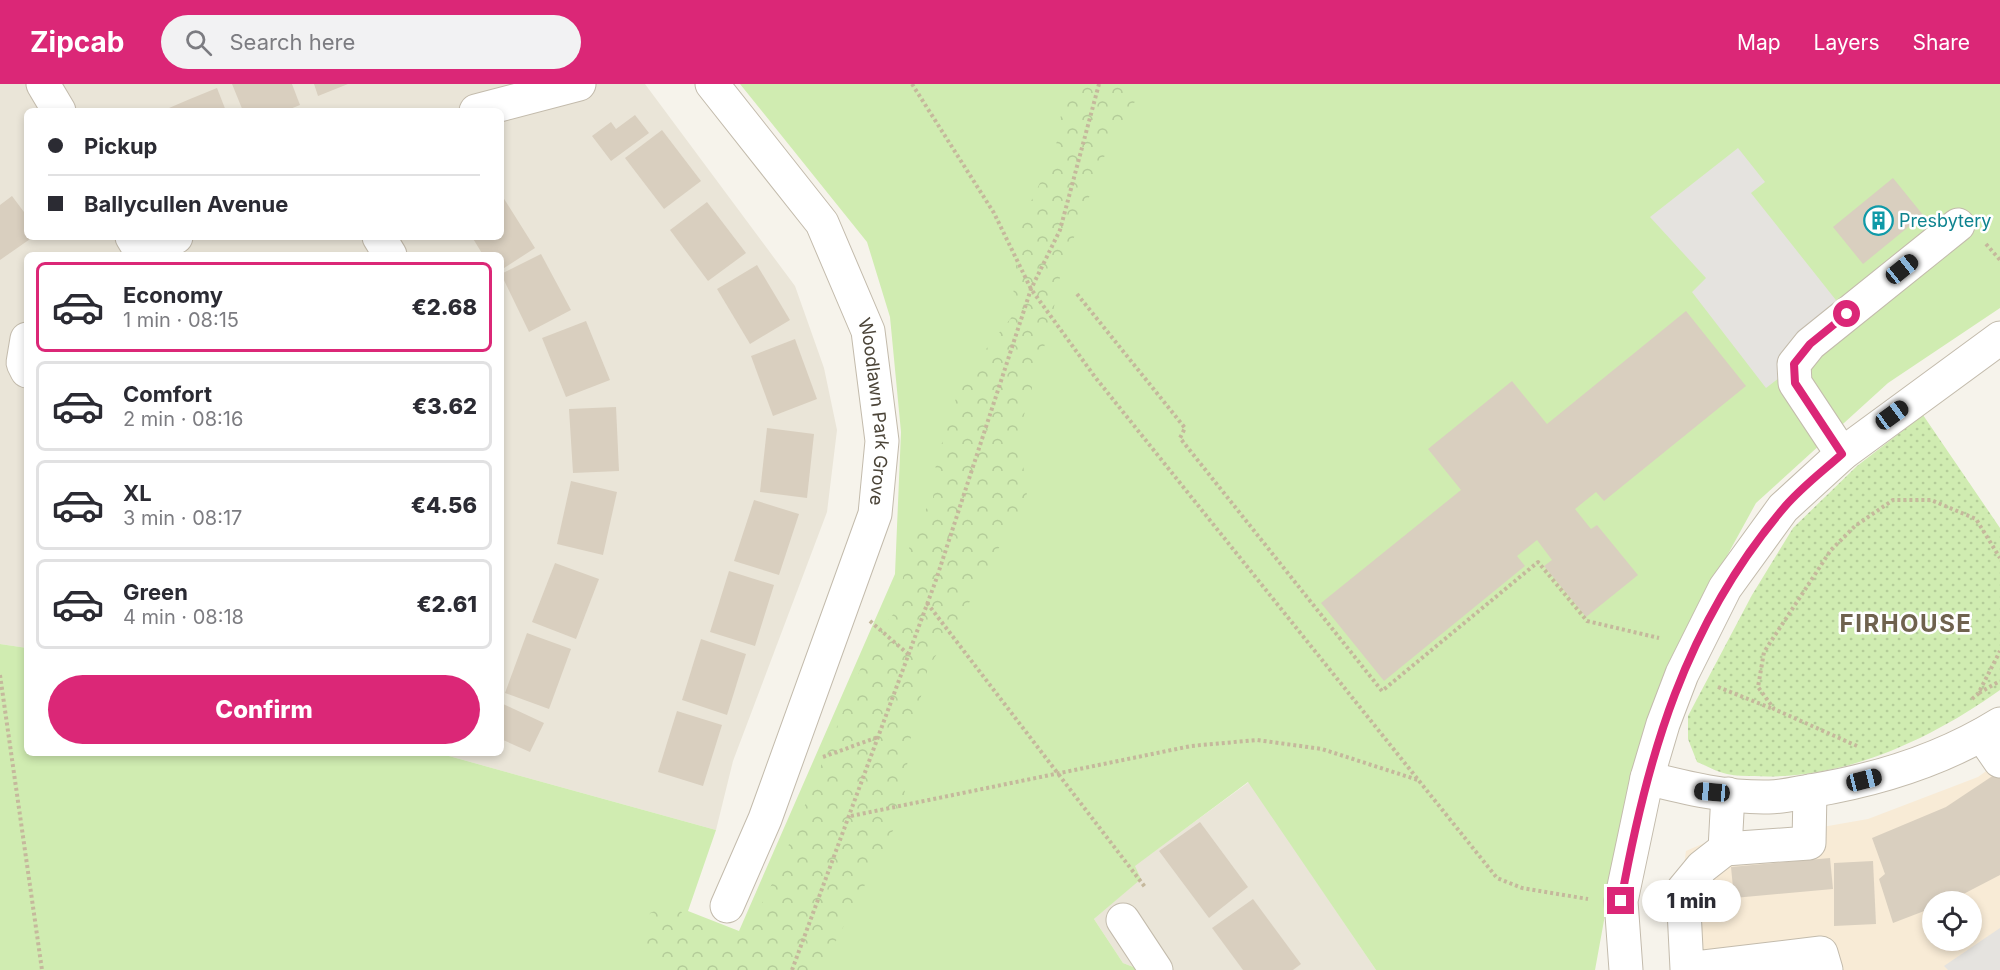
<!DOCTYPE html>
<meta charset="utf-8">
<style>
body{margin:0;font-family:Inter,sans-serif;background:#f2f2f3;color:#2b2b33;height:100vh;display:flex;flex-direction:column;font-size:22px;white-space:nowrap}
*{box-sizing:border-box;margin:0}
p{font-size:20px;color:#7c7c81}
.icon{flex:none;width:33px;height:33px;fill:none;stroke:currentColor;stroke-width:2;stroke-linecap:round;stroke-linejoin:round}
.map{position:relative;flex:1;overflow:hidden}
.drawer{position:absolute;left:24px;top:168px;width:480px;height:504px;display:flex;flex-direction:column;background:#fff;border-radius:9px;box-shadow:0 3px 9px #0003}
.drawer>*{flex:none}
.hud{position:absolute;left:24px;top:24px;width:480px;height:132px;border-radius:9px;box-shadow:0 3px 9px #0003;display:grid;align-content:center;height:132px;padding:0 24px;background:#fff}
.buttons{position:absolute;left:1922px;top:807px;display:grid;gap:12px}
.buttons a{display:grid;place-items:center;width:60px;height:60px;border-radius:50%;background:#fff;box-shadow:0 3px 9px #0003;font-size:30px}
.end{position:absolute;width:27px;height:27px;margin:-14px;border:8px solid #db2777;background:#fff;box-shadow:0 0 0 3px #fff}
.from{border-radius:50%}
.bubble{position:absolute;height:42px;border-radius:21px;background:#fff;box-shadow:0 3px 9px #0003;font-size:20px;font-weight:800;line-height:42px;text-align:center}
.car{position:absolute;width:18px;height:36px;margin:-18px -9px;border-radius:8px;box-shadow:0 0 4px 2px #0007;background:linear-gradient(#222 24%,#8ab4d8 0 40%,#222 0 76%,#8ab4d8 0 86%,#222 0)}
.hud b{display:flex;align-items:center;gap:21px;height:57px;font-size:22px}
.hud b+b{border-top:2px solid #e1e1e2}
.hud i{width:15px;height:15px;background:#2b2b33}
ul{padding:10px 0 0;list-style:none}
li{display:flex;align-items:center;gap:18px;height:90px;margin:0 12px 9px;padding:0 12px;border:3px solid #e1e1e2;border-radius:9px}
li div{flex:1}
li b{display:block;font-size:22px}
li em{font-style:normal;font-weight:800}
li.current{border-color:#db2777}
li>.icon{width:54px;height:54px;stroke-width:1.5}
.primary-button{display:flex;gap:12px;margin-top:auto;padding:12px 24px}
.primary-button a{flex:1;height:69px;border-radius:36px;background:#db2777;color:#fff;font-size:24px;font-weight:800;line-height:69px;text-align:center}
header{display:flex;align-items:center;gap:36px;box-sizing:border-box;height:84px;padding:0 30px;background:#db2777;color:#fff}
header strong{font-size:28px}
nav{display:flex;gap:33px;margin-inline-start:auto;font-size:21px}
.search{width:420px;height:54px;background:#f2f2f3;display:flex;align-items:center;gap:15px;box-sizing:border-box;padding:0 21px;border-radius:33px;color:#7c7c81;font-size:22px}
.map>svg:first-child{display:block}
.residential{fill:#eae5d8;fill-rule:evenodd}
.commercial{fill:#f8ebd6;fill-rule:evenodd}
.grass{fill:#d0ecb1}
.forest{fill:url(#forest-crowns)}
.park{fill:url(#park-dots)}
.parking{fill:#e5e3df}
.building{fill:#d9cfbf}
.lines{fill:none;stroke-linecap:round;stroke-linejoin:round}
.minor-casing{stroke:#c3bbac;stroke-width:35}
.path{stroke:#c5b89c;stroke-width:4;stroke-dasharray:3 3;stroke-linecap:butt}
.minor{stroke:#fff;stroke-width:33}
.route{stroke:#db2777;stroke-width:8}
.labels{text-anchor:middle;stroke-width:5;stroke-linejoin:round;paint-order:stroke}
.culture-label{font-size:18px;fill:#0d838f;stroke:#fff;text-anchor:start}
.street-label{font-size:18px;fill:#4b4438;stroke:#fff}
.district-label{font-size:24px;font-weight:bold;letter-spacing:1.5px;fill:#6f624e;stroke:#fff}
</style>
<header>
<strong>Zipcab</strong>
<div class="search"><svg class="icon" aria-label="search" viewBox="0 0 24 24"><circle cx="10" cy="10" r="6"/><path d="M15 15l6 6"/></svg>Search here</div>
<nav><a>Map</a><a>Layers</a><a>Share</a></nav>
</header>
<div class="map">
<svg width="2000" height="886" viewBox="0 0 2000 886">
<defs>
<pattern id="forest-crowns" width="20" height="18" patternUnits="userSpaceOnUse" patternTransform="scale(1.5)"><rect width="20" height="18" fill="#d0ecb1"/><path d="M2 6a3 3 0 1 1 6 0M12 15a3 3 0 1 1 6 0" fill="none" stroke="#b4cc99"/></pattern>
<pattern id="park-dots" width="8" height="8" patternUnits="userSpaceOnUse" patternTransform="scale(1.5)"><rect width="8" height="8" fill="#d0ecb1"/><path d="M2 2h.1M6 6h.1" fill="none" stroke="#b4cc99" stroke-width="1.8" stroke-linecap="round"/></pattern>
</defs>
<rect width="100%" height="100%" fill="#f6f3eb"/>
<g class="residential">
<path d="M0,0h645l150,202 29,82 13,62 -10,82 -94,249 -17,69 -278,-77h63v-498h-474v393l-27,-4zM27,27h474v126h-474z"/>
<path d="M1249,698l127,188h-235l-18,-7 -29,-44 46,-40 -6,-13z"/>
</g>
<path class="commercial" d="M2000,677v209h-322l-3,-43 11,-76 30,-13 49,-1 103,-18 110,-42zM1932,818h39v38h-39z"/>
<path class="grass" d="M740,0h1260v224l-112,75 -132,120 -84,153 -47,149 -30,165h-219l-128,-188 -113,84 6,13 -47,40 29,44 18,7h-1141v-326l27,4v105h411l278,77 -28,81 51,20 156,-357 6,-142 -11,-115 -23,-75z"/>
<path class="forest" d="M1066,0h79l-39,68 -45,120 -11,55 -31,105 8,64 -58,107 -41,65 -19,77 -6,66 -82,159h-150l-29,-23 8,-34 25,-11 11,17 34,12 25,5 31,-60 97,-238 23,-27 17,-81 20,-32 3,-36 26,-83 49,-61 9,-94 35,-72z"/>
<path class="park" d="M1923,331l77,113v162c-70,50 -158,91 -246,86 -8,0 -18,0 -27,-2 -10,-2 -20,-8 -30,-12l-9,-23v-23l64,-121 41,-67 64,-62z"/>
<g class="parking">
<path d="M1738,64l27,34 -14,11 92,116 -64,69 -13,10 -74,-96 14,-14 -56,-61z"/>
<path d="M2000,844v42h-52l-4,-4z"/>
</g>
<g class="building">
<path d="M232,0h60l8,21 -15,6h-42z"/>
<path d="M314,0h34l-30,12z"/>
<path d="M217,4l9,23h-64l28,-12z"/>
<path d="M635,31l14,18 -38,28 -19,-25 19,-14 5,7z"/>
<path d="M662,46l39,51 -37,28 -39,-51z"/>
<path d="M1893,94l30,37 -60,49 -30,-37z"/>
<path d="M501,110l34,54 -34,22v-15h-18l-11,-18h29z"/>
<path d="M12,112l15,20v21h6l-33,23v-55z"/>
<path d="M707,118l39,51 -38,28 -38,-51z"/>
<path d="M541,170l30,56 -42,22 -28,-58z"/>
<path d="M757,181l33,55 -40,24 -33,-55z"/>
<path d="M1686,227l60,75 -142,115 -8,-9 -21,17 16,20 6,-4 41,50 -52,42 -42,-51 8,-6 -15,-20 -20,16 8,10 -141,115 -63,-78 140,-113 -33,-41 84,-68 35,43z"/>
<path d="M586,237l24,59 -44,17 -24,-59z"/>
<path d="M795,255l22,60 -44,17 -22,-60z"/>
<path d="M616,323l3,64 -46,2 -4,-64z"/>
<path d="M767,344l47,6 -7,64 -47,-6z"/>
<path d="M571,397l46,11 -14,63 -46,-11z"/>
<path d="M754,416l45,14 -20,61 -45,-14z"/>
<path d="M555,479l44,16 -23,60 -44,-17z"/>
<path d="M729,487l45,14 -19,61 -45,-14z"/>
<path d="M527,549l44,16 -22,60 -44,-16z"/>
<path d="M701,555l45,15 -19,61 -45,-15z"/>
<path d="M501,619l43,20 -14,29 -29,-13z"/>
<path d="M677,627l45,14 -19,61 -45,-14z"/>
<path d="M2000,687v104l-52,27h-16v6l-39,15 -14,-44 6,-5 -13,-36 74,-31z"/>
<path d="M1200,738l48,65 -39,31 -50,-67z"/>
<path d="M1830,774l3,31 -99,9 -3,-31z"/>
<path d="M1873,777l3,63 -42,2v-63z"/>
<path d="M1253,815l48,65 -8,6h-50l-31,-42z"/>
</g>
<g class="lines">
<defs>
<g id="minor">
<path d="M43,0l16,27"/>
<path id="s1" d="M712,0l110,139 46,108 14,110 -7,73 -110,305 -38,87"/>
<path d="M476,27l103,-27"/>
<path d="M132,153l9,15 35,-15"/>
<path d="M379,153l11,18"/>
<path d="M27,255l-4,24 4,8"/>
<path d="M1842,370l-47,-71 -1,-19 16,-20 148,-119"/>
<path d="M1982,651l18,26"/>
<path d="M1647,694c39,10 81,20 122,19 14,0 28,-4 41,-6 67,-11 132,-31 190,-67"/>
<path d="M1728,710l-3,55 -23,18 -19,23 4,79 134,-16 5,17"/>
<path d="M1725,765l84,-6 1,-52"/>
<path d="M1123,836l33,50"/>
<path d="M1626,886l-5,-69 26,-123 16,-54 19,-50 43,-86 58,-80 59,-54 158,-116"/>
</g>
</defs>
<use href="#minor" class="minor-casing"/>
<g class="path">
<path d="M912,0l82,129 37,76 64,88 402,501 25,10 66,11"/>
<path d="M1986,160l14,16"/>
<path d="M1077,210l108,134 -5,10 202,253 156,-129 49,59 72,17"/>
<path d="M927,519l218,284"/>
<path d="M870,537l38,33"/>
<path d="M0,591l42,295"/>
<path d="M1718,603l55,22"/>
<path d="M1979,609l21,-12"/>
<path d="M1972,615l6,-5 22,-43"/>
<path d="M1857,662l-83,-37 -16,-22 6,-35 67,-102 24,-24 38,-26h38l45,19 24,39"/>
<path d="M823,673l55,-20"/>
<path d="M851,732l340,-70 66,-6 65,9 96,31"/>
<path d="M792,886l144,-390 95,-291 29,-59 39,-146"/>
</g>
<use href="#minor" class="minor"/>
</g>
<g class="lines">
<path class="route" d="M1621,817c26,-145 64,-276 161,-391 17,-21 40,-38 60,-56l-47,-71 -1,-19 16,-20 37,-30"/>
</g>
<defs>
<symbol id="building-ring" viewBox="-11 -11 22 22"><circle r="9.5" fill="#fff" stroke="#0f9aa8" stroke-width="1.5"/><path d="M-4-6H4V6H1V3H-1V6H-4ZM-2.5-4.3h1.7v1.8h-1.7ZM.8-4.3h1.7v1.8H.8ZM-2.5-1h1.7V.8h-1.7ZM.8-1h1.7V.8H.8Z" fill="#0f9aa8"/></symbol>
</defs>
<g fill-rule="evenodd">
<use href="#building-ring" x="1862" y="120" width="33" height="33"/>
</g>
<g class="labels">
<g class="culture-label">
<text x="1899" y="143">Presbytery</text>
</g>
<g class="street-label">
<text dy="6" stroke="none"><textPath href="#s1" startOffset="376">Woodlawn Park Grove</textPath></text>
</g>
<g class="district-label">
<text x="1906" y="548">FIRHOUSE</text>
</g>
</g>
</svg>
<div class="buttons">
<a><svg class="icon" aria-label="locate" viewBox="0 0 24 24"><circle cx="12" cy="12" r="6"/><path d="M12 2v4M12 18v4M2 12h4M18 12h4"/></svg></a>
</div>
<i class="end from" style="left:1847px;top:230px"></i>
<i class="end" style="left:1621px;top:817px"></i>
<div class="bubble" style="left:1642px;top:796px;width:99px">1 min</div>
<i class="car" style="left:1902px;top:185px;rotate:51deg"></i>
<i class="car" style="left:1892px;top:331px;rotate:54deg"></i>
<i class="car" style="left:1864px;top:696px;rotate:76deg"></i>
<i class="car" style="left:1712px;top:708px;rotate:275deg"></i>
<div class="hud">
<b><i class="from"></i>Pickup</b>
<b><i></i>Ballycullen Avenue</b>
</div>
<section class="drawer">
<ul>
<li class="current"><svg class="icon" aria-label="car" viewBox="0 0 24 24"><path d="M5 17H2v-5l4-1 3-4h7l3 4 3 1v5h-3M9 17h6M6 11h13"/><circle cx="7" cy="17" r="2"/><circle cx="17" cy="17" r="2"/></svg><div><b>Economy</b><p>1 min · 08:15</p></div><em>€2.68</em></li>
<li><svg class="icon" aria-label="car" viewBox="0 0 24 24"><path d="M5 17H2v-5l4-1 3-4h7l3 4 3 1v5h-3M9 17h6M6 11h13"/><circle cx="7" cy="17" r="2"/><circle cx="17" cy="17" r="2"/></svg><div><b>Comfort</b><p>2 min · 08:16</p></div><em>€3.62</em></li>
<li><svg class="icon" aria-label="car" viewBox="0 0 24 24"><path d="M5 17H2v-5l4-1 3-4h7l3 4 3 1v5h-3M9 17h6M6 11h13"/><circle cx="7" cy="17" r="2"/><circle cx="17" cy="17" r="2"/></svg><div><b>XL</b><p>3 min · 08:17</p></div><em>€4.56</em></li>
<li><svg class="icon" aria-label="car" viewBox="0 0 24 24"><path d="M5 17H2v-5l4-1 3-4h7l3 4 3 1v5h-3M9 17h6M6 11h13"/><circle cx="7" cy="17" r="2"/><circle cx="17" cy="17" r="2"/></svg><div><b>Green</b><p>4 min · 08:18</p></div><em>€2.61</em></li>
</ul>
<div class="primary-button"><a>Confirm</a></div>
</section>
</div>
